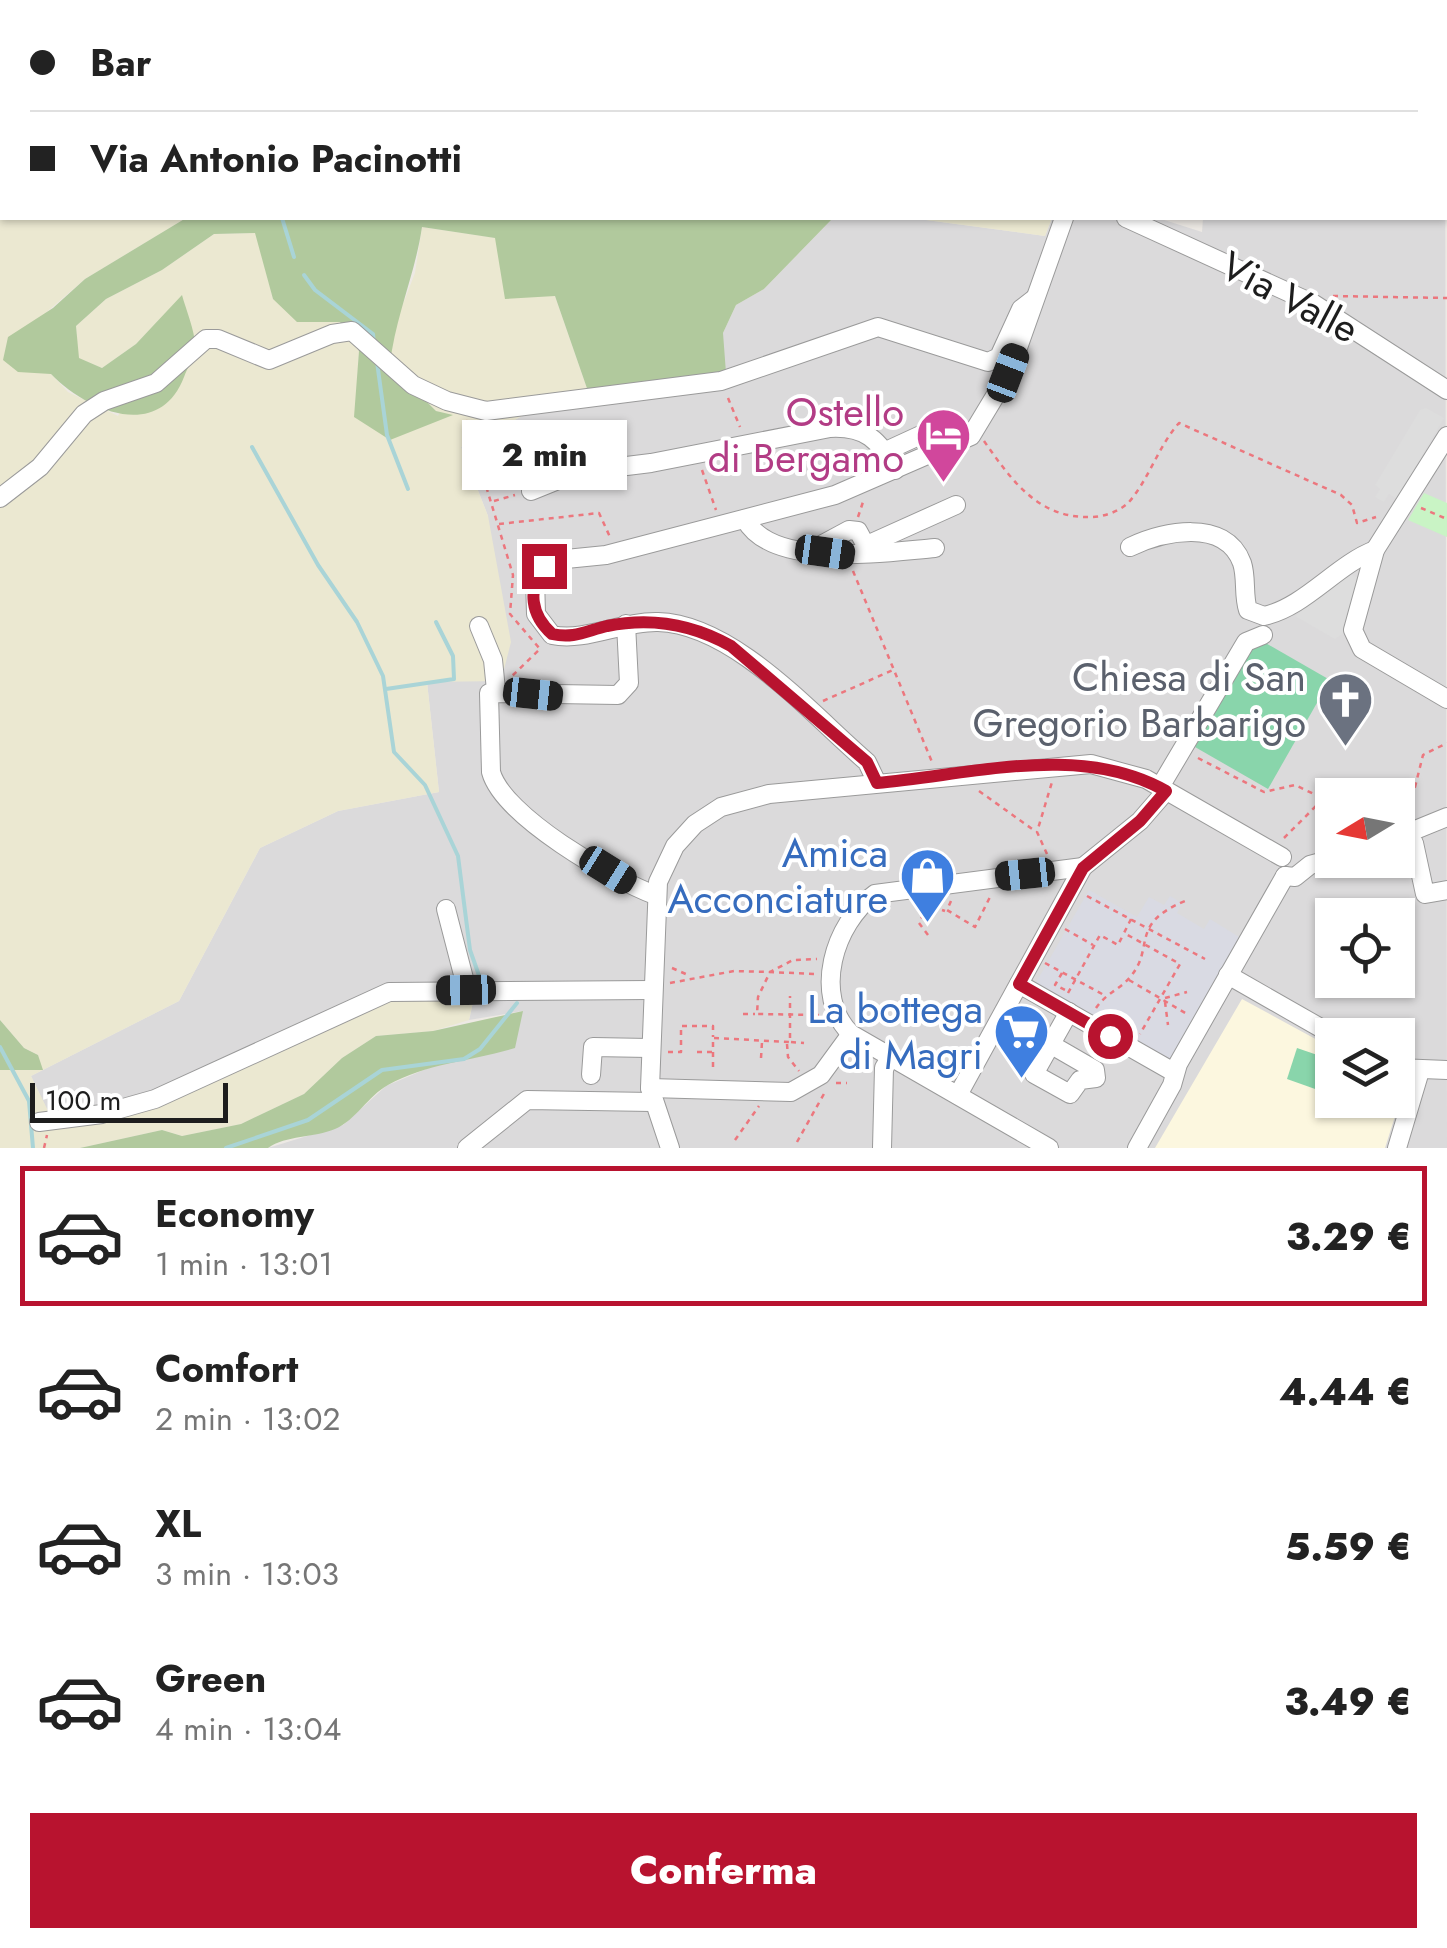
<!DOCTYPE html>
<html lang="it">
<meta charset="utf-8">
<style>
body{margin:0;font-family:Jost,sans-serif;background:#f2f2f2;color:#222;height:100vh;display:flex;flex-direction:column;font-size:38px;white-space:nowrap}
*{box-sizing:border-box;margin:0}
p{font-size:32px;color:#767676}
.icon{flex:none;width:55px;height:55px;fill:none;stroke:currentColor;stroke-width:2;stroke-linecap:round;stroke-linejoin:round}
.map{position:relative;height:1148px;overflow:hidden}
.sheet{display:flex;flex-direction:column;background:#fff;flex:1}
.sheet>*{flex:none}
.top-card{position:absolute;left:0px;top:0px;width:1448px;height:220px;box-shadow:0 2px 8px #0004;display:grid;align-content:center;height:220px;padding:0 30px;background:#fff}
.needle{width:65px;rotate:260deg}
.fabs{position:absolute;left:1315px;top:778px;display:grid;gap:20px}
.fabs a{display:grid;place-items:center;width:100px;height:100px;border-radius:0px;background:#fff;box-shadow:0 2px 8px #0004;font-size:50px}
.scale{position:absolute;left:30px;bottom:25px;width:198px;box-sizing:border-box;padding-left:10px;border:5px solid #1d1d1d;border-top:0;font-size:28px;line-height:35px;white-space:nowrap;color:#1d1d1d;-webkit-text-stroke:8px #fff;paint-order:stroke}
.end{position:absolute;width:45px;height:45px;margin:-22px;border:12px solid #b8132f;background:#fff;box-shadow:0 0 0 5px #fff}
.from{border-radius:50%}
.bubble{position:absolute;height:70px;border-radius:0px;background:#fff;box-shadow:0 2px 8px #0004;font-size:32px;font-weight:800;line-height:70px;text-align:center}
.car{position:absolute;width:30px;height:60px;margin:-30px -15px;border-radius:12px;box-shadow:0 0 8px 2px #0007;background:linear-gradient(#222 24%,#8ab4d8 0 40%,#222 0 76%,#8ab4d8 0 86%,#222 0)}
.top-card b{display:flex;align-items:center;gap:35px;height:95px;font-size:38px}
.top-card b+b{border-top:2px solid #e0e0e0}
.top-card i{width:25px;height:25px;background:#222}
ul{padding:18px 0 0;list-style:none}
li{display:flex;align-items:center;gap:30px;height:140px;margin:0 20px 15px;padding:0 10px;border:5px solid transparent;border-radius:0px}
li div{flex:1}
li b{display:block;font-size:38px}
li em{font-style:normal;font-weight:800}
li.selected{border-color:#b8132f}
li>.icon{width:90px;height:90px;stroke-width:1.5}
.button{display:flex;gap:20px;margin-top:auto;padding:20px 30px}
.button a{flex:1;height:115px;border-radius:0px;background:#b8132f;color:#fff;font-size:40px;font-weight:800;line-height:115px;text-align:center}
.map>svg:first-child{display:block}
.residential{fill:#dbdadb;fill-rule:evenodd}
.education{fill:#fcf7df}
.farmland{fill:#ebe8d1}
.forest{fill:#b1c99d}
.park{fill:#c9f4c5}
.pitch{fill:#89d5ab}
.parking{fill:#ddd}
.plaza{fill:#d9dae3}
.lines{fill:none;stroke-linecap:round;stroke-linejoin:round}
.stream{stroke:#a9d4d7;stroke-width:4}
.minor-casing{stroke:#9a9a9a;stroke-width:20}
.path{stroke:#ec777e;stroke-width:2.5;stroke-dasharray:5 5;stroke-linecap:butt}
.minor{stroke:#fff;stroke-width:18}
.route{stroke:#b8132f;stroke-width:12}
.labels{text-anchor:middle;stroke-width:8;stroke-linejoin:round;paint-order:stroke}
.street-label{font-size:40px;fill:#1d1d1d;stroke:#fff}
.hotel-label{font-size:40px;fill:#b23c85;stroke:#fff;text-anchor:end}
.worship-label{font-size:40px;fill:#5b616d;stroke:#fff;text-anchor:end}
.shop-label{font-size:40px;fill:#366cbe;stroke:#fff;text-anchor:end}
</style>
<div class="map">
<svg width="1447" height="1148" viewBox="0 0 1447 1148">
<rect width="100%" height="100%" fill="#ede9e4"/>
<path class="residential" d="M1445,54l2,1094h-1179l75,-23 43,-39 40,-17 97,-58 -54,9 5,-22 -317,107 -101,24 -25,-53 148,-75 81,-153 78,-37 101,-19 -12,-110 61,-166 -27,-69 71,-36 191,-78 13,-28 28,-16 69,-71h78l134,18 7,-18h106l44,14 1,-14h242zM1332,795h66v65h-66zM1332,915h66v65h-66zM1332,1035h66v65h-66z"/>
<path class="education" d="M1242,999l90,49v52h66l1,-14 2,11 -16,51h-230z"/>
<g class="farmland">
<path d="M694,0h722v2h-741z"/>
<path d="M0,203l2,15h184l-101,61 -50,43 16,52 17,18 50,24 64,-120 -46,48 -34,24 -24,-10 -2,-32 30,-27 56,-29 52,-36 42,-1 17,66 67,23 19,29 -4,66 97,-1 -16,-5 -46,-46 4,-38 21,-54 7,-46 74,11 59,58 35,101 -58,14 -71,36 27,69 23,126 -10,39 -74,1 12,110 -101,19 -78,37 -81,153 -148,75 26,53 100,-24 229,-103 88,-4 -5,22 -36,11 -57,5 -34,22 -38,36 -63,30 -59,12 -20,-6 -82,18h-80v-78h42l-4,-15 -14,-7 -24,-28z"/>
<path d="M911,218h141l-7,18z"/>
</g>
<g class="forest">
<path d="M0,0h694l-692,2v204z"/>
<path d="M186,218h647l-69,71 -28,16 -13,28 3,40 -136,24 -35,-101 -50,3 -10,-61 -73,-11c-7,48 -27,90 -32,138l46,46 17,4 -63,25 -36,-23 5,-66 -19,-29h-43l-24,-23 -18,-66 -41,1 -52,36 -56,29 -30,27 3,32 23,10 34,-24 46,-49c4,15 14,38 13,53 -1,9 -8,21 -11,29 -25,65 -97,34 -133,-3l-33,-2 -15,-12 5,-23 45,-29 32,-29z"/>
<path d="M523,1011l-8,37c-42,13 -88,15 -127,37 -20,11 -32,35 -53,44 -21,9 -49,6 -67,19h-188l82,-18 20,6 59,-12 63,-30 38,-36 34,-22 57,-5z"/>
<path d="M0,1020l24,28 14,7 5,15h-43z"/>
</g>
<path class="park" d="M1424,493l23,10v34l-39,-17z"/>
<g class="pitch">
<path d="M1257,638l73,42 -62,109 -73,-42z"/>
<path d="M1297,1048l35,12v35l-45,-16z"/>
</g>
<g class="parking">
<path d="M1426,408l18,10 -47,81 -8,-5 -5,8 -9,-5 5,-8 -5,-4 45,-75z"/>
<path d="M1349,574l9,4 -14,55 -9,6 -40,-23z"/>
</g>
<path class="plaza" d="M1089,890l48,27 12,-20 15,8 6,-9 12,7 -5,10 27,16 6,-10 29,18 -70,126 -135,-77z"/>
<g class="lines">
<g class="stream">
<path d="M282,218l12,39"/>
<path d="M304,275l11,15 58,44 1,9"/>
<path d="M377,362l10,73 21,54"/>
<path d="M252,447l66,118 39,57 26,54 11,76 31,33 33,71 12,94 12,34"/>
<path d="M386,689l68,-10 -1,-23 -17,-34"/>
<path d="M0,1047l29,54 4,47"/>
<path d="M226,1148l82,-28 74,-50 82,-11 16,-10 37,-46"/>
</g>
<defs>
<g id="minor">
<path d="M1126,218l188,86 133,86"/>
<path d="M1447,436l-72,114 -22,80 9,19 85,50"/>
<path d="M886,451l50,-23"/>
<path d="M531,491l47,-19 73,-9 179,-35c35,-2 50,12 65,42"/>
<path d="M0,498l40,-31 44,-53 20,-13 52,-18 50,-44h12l51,21 63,-26 20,-3 61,54 34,16 39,10 235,-30 157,-54 110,35 11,-5 22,-48 13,-10"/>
<path d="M745,519c27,51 141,33 190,29"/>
<path d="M867,545l89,-40"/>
<path d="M1130,547c32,-15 95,-30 112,16 5,15 1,32 6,47l16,6c41,-9 72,-51 111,-66"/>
<path d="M810,551l39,-21 9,1 12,22"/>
<path d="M626,624l3,59 -11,12 -129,-2 2,79c12,44 121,107 164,123"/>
<path d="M479,626l14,34 3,30"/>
<path d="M877,783l-10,-21c-55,-47 -133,-138 -209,-140 -36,-1 -72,20 -106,13l-16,-21 -1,-36 21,-18 50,-5 229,-60 136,-59 38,-63 55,-155"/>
<path d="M1160,787l86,-145 17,-7"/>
<path d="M1398,837l49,-20"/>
<path d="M1414,843l11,51 22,-4"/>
<path d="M1285,876l10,1 15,-12 22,-6"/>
<path d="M446,909l21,81"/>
<path d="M1228,975l105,60"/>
<path d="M1019,984l151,86"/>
<path d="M1050,1044l45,26 1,8 -16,2 -10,14 -36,-20 35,-62"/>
<path d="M1398,1068l49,2"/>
<path d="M591,1075l2,-28 56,1"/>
<path d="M650,1088l141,4 30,-17 30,-41"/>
<path d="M958,1095l125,-228 57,-46 26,-30"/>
<path d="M39,1122l63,-8 53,-15 234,-107 262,-2"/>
<path d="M467,1148l60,-48 125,2"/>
<path d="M670,1148l-20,-60 8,-206 17,-36 20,-22 26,-17 48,-13 322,-30 55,15 136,78"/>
<path d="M882,1148l2,-80 6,-10"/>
<path d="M1049,1148l-198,-114c-39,-38 -17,-111 24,-140l208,-27"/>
<path d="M1137,1148l35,-63 6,-21 107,-188"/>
<path d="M1397,1148l23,-77"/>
</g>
</defs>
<use href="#minor" class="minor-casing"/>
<g class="path">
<path d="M638,0l1,2"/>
<path d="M1062,0v2"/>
<path d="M1197,0v2"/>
<path d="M1333,296l114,2"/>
<path d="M728,398l12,29"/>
<path d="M466,420l47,155 -3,39 30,35 -28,27"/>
<path d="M984,441c26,37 52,75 101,76 15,1 33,-4 44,-15 20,-23 30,-57 50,-79l162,72 11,10 5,18 19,-6"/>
<path d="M702,470l14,40"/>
<path d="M494,501l21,-6"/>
<path d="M1421,508l26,11"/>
<path d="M858,517l5,-15"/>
<path d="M499,524l100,-11 11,24"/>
<path d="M853,571l79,191"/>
<path d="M823,701l70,-31"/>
<path d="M1198,758l66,34 31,-7 21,10 10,-7 46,7"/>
<path d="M979,791l56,40"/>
<path d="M1398,798l17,-11 8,-32 24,-12"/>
<path d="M1284,838l47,-47"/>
<path d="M1047,854l-10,-22 15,-50"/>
<path d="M1087,896l118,63"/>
<path d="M951,901l-4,9 28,17 15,-30"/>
<path d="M1131,919l-7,14 56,31 -40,70"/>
<path d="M1065,929l28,16"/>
<path d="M928,935l-9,-12 9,-18 17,6"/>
<path d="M1045,963l59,32"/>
<path d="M672,968l16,7"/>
<path d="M1062,973l-7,12 12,6"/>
<path d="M814,974l-44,-2 -12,25 -1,17 62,1"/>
<path d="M1129,980l58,34"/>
<path d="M670,983l64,-12 36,1 23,-12 24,-1"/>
<path d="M1068,993l32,-58 18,10 5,-10"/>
<path d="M1165,998l22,-6"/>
<path d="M1165,1002l3,23"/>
<path d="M1096,1008c10,-15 25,-19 35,-32 24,-29 -2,-52 54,-75"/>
<path d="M743,1014h12"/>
<path d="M791,1042l13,1"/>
<path d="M787,1044l1,13 11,14"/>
<path d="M668,1052h13v-26h32v11"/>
<path d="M697,1052h15"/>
<path d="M761,1058l1,-16"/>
<path d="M713,1067v-29l77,4v-46"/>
<path d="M836,1083h11"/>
<path d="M735,1140l24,-34"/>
<path d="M797,1142l28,-50"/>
<path d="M44,1148l3,-13"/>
</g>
<use href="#minor" class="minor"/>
</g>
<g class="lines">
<path class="route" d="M544,566c-17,24 -13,49 8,68 22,5 34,-3 55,-8 44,-9 85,-2 124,20l136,116 10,21c94,-8 203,-41 289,8l-26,30 -57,47 -64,116 91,52"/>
</g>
<defs>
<symbol id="hotel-pin" viewBox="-11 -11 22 30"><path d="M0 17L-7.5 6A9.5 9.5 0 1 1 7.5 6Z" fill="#d1479c" stroke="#fff"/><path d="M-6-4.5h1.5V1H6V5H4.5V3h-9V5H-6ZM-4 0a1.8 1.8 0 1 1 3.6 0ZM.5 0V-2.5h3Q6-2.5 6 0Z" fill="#fff"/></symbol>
<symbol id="church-pin" viewBox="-11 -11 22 30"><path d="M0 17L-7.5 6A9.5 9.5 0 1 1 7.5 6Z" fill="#6b7280" stroke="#fff"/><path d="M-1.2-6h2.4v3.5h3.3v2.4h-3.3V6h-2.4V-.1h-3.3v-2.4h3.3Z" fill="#fff"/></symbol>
<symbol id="shop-pin" viewBox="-11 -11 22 30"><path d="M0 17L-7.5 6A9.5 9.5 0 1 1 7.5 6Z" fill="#3f7fe0" stroke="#fff"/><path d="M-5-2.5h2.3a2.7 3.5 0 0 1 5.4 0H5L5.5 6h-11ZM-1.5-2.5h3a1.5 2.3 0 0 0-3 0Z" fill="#fff"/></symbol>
<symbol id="supermarket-pin" viewBox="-11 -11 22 30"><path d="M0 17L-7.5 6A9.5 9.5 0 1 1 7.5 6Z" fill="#3f7fe0" stroke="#fff"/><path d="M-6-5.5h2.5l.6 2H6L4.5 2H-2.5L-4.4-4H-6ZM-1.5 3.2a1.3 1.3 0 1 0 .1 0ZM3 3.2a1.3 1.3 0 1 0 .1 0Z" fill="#fff"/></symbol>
</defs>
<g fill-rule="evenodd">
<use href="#hotel-pin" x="912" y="404" width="63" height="86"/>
<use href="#church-pin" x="1314" y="668" width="63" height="86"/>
<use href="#shop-pin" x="896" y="844" width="63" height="86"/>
<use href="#supermarket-pin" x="990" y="1000" width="63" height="86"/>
</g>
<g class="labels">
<g class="street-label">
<text transform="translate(1290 297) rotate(28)" y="14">Via Valle</text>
</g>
<g class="hotel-label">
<text x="904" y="426">Ostello<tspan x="904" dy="46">di Bergamo</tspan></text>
</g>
<g class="worship-label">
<text x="1306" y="691">Chiesa di San<tspan x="1306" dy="46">Gregorio Barbarigo</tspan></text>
</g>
<g class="shop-label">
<text x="888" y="867">Amica<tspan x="888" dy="46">Acconciature</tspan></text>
<text x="983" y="1023">La bottega<tspan x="983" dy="46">di Magri</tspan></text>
</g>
</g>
</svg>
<div class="fabs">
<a><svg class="needle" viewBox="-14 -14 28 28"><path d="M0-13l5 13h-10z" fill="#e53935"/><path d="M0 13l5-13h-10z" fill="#767676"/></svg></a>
<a><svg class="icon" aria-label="locate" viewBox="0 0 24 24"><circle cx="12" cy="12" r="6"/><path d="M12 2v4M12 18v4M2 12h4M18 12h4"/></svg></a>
<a><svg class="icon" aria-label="layers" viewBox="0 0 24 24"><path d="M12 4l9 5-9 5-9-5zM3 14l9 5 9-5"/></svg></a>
</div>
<div class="scale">100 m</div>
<i class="end from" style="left:1110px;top:1036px"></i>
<i class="end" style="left:544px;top:566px"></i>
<div class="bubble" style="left:462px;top:420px;width:165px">2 min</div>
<i class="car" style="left:1008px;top:373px;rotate:21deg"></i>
<i class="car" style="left:825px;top:552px;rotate:98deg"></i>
<i class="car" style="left:533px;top:694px;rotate:96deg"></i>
<i class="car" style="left:608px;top:870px;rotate:122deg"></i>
<i class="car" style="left:1025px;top:874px;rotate:264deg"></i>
<i class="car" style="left:466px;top:990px;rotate:269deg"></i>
<div class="top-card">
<b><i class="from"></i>Bar</b>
<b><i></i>Via Antonio Pacinotti</b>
</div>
</div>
<section class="sheet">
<ul>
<li class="selected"><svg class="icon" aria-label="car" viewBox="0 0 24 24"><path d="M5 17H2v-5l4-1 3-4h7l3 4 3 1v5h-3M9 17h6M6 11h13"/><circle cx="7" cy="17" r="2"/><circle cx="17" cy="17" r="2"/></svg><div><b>Economy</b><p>1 min · 13:01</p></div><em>3.29 €</em></li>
<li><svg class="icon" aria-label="car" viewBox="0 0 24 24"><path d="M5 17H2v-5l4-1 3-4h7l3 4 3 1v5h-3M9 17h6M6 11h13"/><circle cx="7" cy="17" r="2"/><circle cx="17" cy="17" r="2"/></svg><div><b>Comfort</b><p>2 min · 13:02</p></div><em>4.44 €</em></li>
<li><svg class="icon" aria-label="car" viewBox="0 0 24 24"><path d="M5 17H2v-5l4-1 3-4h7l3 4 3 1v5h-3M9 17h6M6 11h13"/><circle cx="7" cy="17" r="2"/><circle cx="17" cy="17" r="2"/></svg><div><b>XL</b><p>3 min · 13:03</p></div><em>5.59 €</em></li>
<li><svg class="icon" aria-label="car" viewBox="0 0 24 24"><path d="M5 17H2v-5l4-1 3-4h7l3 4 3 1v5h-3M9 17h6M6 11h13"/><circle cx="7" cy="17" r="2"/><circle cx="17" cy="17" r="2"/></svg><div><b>Green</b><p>4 min · 13:04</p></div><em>3.49 €</em></li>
</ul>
<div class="button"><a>Conferma</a></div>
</section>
